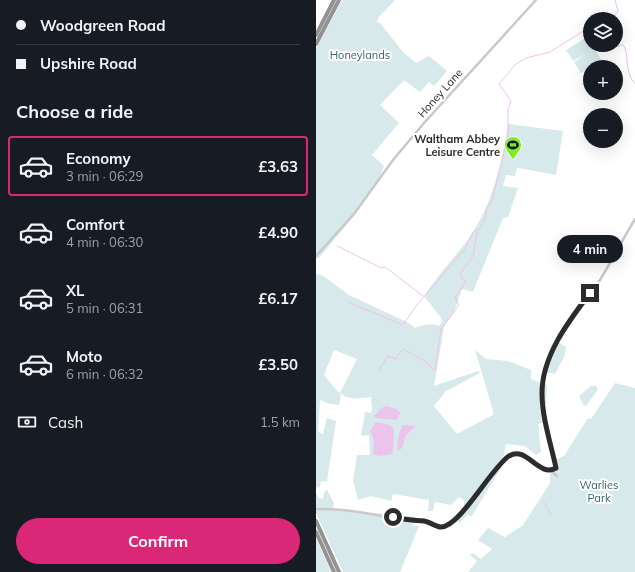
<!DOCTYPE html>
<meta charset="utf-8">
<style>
body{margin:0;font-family:Mulish,sans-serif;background:#20242c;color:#f1f3f6;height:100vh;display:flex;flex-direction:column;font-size:15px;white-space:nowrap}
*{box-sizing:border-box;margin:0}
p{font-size:13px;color:#9ea1a6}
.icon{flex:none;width:22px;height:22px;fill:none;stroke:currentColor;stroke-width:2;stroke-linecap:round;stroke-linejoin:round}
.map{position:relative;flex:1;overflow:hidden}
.sheet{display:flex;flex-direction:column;background:#171b24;width:316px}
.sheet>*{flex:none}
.guide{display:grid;align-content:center;height:88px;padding:0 16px;background:#171b24}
.fabs{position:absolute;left:267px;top:12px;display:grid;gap:8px}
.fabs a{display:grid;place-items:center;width:40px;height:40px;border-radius:50%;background:#171b24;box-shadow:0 4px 16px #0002;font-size:20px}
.end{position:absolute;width:18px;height:18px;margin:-9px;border:5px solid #2c2c2c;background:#fff;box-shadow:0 0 0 2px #fff}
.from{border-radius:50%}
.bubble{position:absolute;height:28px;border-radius:14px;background:#171b24;box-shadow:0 4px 16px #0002;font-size:13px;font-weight:700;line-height:28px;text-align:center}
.guide b{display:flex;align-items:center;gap:14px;height:38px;font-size:15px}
.guide b+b{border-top:1px solid #363941}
.guide i{width:10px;height:10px;background:#f1f3f6}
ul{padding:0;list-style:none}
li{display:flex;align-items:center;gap:12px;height:60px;margin:0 8px 6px;padding:0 8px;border:2px solid transparent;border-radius:4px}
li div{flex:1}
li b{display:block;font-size:15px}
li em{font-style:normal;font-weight:700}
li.on{border-color:#db2777}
li>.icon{width:36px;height:36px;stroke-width:1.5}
h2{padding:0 16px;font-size:18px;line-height:48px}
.pay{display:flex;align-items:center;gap:10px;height:44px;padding:0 16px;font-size:15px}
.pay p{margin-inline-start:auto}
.primary-button{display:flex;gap:8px;margin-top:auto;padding:8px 16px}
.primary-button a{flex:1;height:46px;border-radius:24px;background:#db2777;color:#fff;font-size:16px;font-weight:700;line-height:46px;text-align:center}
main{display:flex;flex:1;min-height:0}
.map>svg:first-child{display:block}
.green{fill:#d8e9eb;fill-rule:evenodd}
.water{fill:#ecc3eb}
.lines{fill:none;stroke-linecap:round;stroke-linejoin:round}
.stream{stroke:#ecc3eb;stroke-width:1}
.tertiary{stroke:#c9c9c9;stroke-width:2.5}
.motorway{stroke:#939393;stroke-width:4}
.route{stroke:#2c2c2c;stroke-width:5}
.labels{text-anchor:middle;stroke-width:4;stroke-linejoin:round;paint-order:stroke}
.park-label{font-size:11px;fill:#386169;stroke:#fff}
.street-label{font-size:11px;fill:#2c2c2c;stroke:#fff}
.poi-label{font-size:11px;font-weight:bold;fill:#2c2c2c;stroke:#fff;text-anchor:end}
</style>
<main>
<section class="sheet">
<div class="guide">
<b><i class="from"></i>Woodgreen Road</b>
<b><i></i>Upshire Road</b>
</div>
<h2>Choose a ride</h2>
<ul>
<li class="on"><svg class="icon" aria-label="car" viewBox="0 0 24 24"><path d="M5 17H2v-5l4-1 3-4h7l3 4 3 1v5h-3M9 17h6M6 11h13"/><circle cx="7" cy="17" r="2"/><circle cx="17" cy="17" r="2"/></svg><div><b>Economy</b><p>3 min · 06:29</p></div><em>£3.63</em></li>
<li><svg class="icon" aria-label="car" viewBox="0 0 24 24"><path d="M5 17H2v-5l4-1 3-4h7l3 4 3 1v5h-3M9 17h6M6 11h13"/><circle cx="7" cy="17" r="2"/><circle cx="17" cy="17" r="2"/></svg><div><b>Comfort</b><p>4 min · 06:30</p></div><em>£4.90</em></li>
<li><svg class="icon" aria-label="car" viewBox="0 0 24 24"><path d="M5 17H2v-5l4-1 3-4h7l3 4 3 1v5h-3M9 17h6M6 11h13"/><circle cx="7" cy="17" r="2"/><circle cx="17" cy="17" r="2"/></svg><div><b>XL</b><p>5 min · 06:31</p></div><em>£6.17</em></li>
<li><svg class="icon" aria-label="car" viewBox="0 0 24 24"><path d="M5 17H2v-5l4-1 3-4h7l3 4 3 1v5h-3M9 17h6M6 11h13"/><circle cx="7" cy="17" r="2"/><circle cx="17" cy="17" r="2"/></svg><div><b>Moto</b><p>6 min · 06:32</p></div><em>£3.50</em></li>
</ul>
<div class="pay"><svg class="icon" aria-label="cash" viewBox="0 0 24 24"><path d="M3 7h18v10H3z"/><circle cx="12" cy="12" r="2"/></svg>Cash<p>1.5 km</p></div>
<div class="primary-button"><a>Confirm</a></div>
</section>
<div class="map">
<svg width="319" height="572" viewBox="0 0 319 572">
<rect width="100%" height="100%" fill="#fff"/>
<g class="green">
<path d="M26,0h53l-16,17 -2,5 3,1 23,29 13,11 13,-7 18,15 -13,15 -5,-4 -9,10 -16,-12 -24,25 19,18 -27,32 12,11c-8,27 -47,70 -66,93l-2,-1v-209z"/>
<path d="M271,37l3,8h2l14,22h-16v13l-6,-9 -3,2 -7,-11 12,-8 -13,7 -7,-11z"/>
<path d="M192,124l55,7 -7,44 -37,-7h-2l-2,8 -9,-1 -3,11 15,2 -10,29 -5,1 -30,74 -11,-3 -8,23 -10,15 -10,59 44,-15 2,2 -34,18 -12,15 23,28 37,-20 -19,-64 11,9 22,2 23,9v9l16,6 -1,19h-3l3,18 -8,2 3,28 -5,3 -11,-9 -19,-2 -5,24 -29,48 -5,-1 -8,9 -3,-9 8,-9v-6l-5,-3 -8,8 -16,-3 -2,9h-5l1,-11 -36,-6 -2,7 -20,-5 -13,4 -5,-20 4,-25h13l-1,-20 -8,1 4,-24 6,1 1,-4 -1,-12c-9,1 -23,4 -30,-4l-2,12 -9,-1 -10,-4 -2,32 5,2 4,-16 9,3 -9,61 -6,-1 -1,6 -4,1v-214l6,1 27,20 58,27 8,6c7,-3 17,-5 24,-2l3,-4 -1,-4 -17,-22c12,-18 26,-34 40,-51 27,-35 37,-78 44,-121zM18,350l23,9 -17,34 -3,-2 -13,-16z"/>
<path d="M242,342l8,5 -1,8 -10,19 -9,-2z"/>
<path d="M299,383l20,5v184h-167l9,-11 -7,-6 3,-2 8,6 11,-10 -14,-9 10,-12 17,9 18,-12 27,-42v-13l5,-2 -1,-8 10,-4 24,-38 3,1z"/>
<path d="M275,386h5l2,3 -11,16 -3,1 -5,-10z"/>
<path d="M11,490l7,13 -1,6 82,8 -2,9h6l-19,46h-57l-27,-59v-20l3,5 4,1 1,-7z"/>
<path d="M0,538l15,34h-15z"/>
</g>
<g class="water">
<path d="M71,406l9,3 4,4 -3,7 -21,-2 -2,-2 9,-9z"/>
<path d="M60,422l14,3 4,5 -1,22 -1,2 -12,2 -7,-2 1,-14 -4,-9z"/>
<path d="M87,425l13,1 -10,9 -4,13 -4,3c-2,-4 1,-22 5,-26z"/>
</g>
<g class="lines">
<g class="stream">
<path d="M296,19l6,-8 -3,-11"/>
<path d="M300,35v9"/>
<path d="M300,45l2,1 5,-1c7,9 0,25 12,39"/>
<path d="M21,246l44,22 4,-1 38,29"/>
<path d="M34,303l53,22 13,-19 48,-56 9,-18 6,-3 6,-10 2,-11 5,-7 16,-65v-26l3,-9 -12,-17 17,-20 10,-6 24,-6 35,-22 5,3"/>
<path d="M62,372l10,-16 7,3 8,-10 22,12 10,10 6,-42 18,-24 -4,-7 10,-16 -5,-8 13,-18 4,-24"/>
<path d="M227,501l4,6"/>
<path d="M231,508l4,6"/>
</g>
<g class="tertiary">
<path d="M0,256l38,-42 39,-54 31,-37 112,-123"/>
<path d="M234,470l7,6"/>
<path d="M240,470c-5,-22 -15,-56 -14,-78 2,-48 35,-75 58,-112 12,-20 23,-41 35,-61"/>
<path d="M0,509c30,-1 59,6 88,11 7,1 14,0 21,1 6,2 13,7 20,5 24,-8 51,-77 75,-72 6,2 18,12 26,15l4,1 5,-2"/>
</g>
<g class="motorway">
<path d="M0,35l18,-35"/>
<path d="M0,44l23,-44"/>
<path d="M0,521l23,51"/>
<path d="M0,532l18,40"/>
</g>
</g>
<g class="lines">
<path class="route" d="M77,517c11,3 20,3 31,4 6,1 12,6 17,6 19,0 50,-59 68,-71 18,-11 29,22 47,12 -5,-24 -14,-50 -14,-75 0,-37 26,-71 48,-100"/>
</g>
<defs>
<symbol id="stadium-pin" viewBox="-11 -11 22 30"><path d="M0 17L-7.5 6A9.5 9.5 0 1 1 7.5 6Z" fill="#7eec25" stroke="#fff"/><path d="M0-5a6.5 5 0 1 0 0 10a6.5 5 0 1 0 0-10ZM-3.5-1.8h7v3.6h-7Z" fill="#111"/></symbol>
</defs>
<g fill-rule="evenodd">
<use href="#stadium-pin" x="187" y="135" width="20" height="27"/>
</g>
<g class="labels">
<g class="park-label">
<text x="44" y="59">Honeylands</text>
<text x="283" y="489">Warlies<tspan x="283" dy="13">Park</tspan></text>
</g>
<g class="street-label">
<text transform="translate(124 93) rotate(-48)" y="4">Honey Lane</text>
</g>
<g class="poi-label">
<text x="184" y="143">Waltham Abbey<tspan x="184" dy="13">Leisure Centre</tspan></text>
</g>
</g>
</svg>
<div class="fabs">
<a><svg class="icon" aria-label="layers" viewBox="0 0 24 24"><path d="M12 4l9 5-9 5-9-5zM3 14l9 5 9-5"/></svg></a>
<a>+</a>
<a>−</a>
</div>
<i class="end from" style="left:77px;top:517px"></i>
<i class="end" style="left:274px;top:293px"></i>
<div class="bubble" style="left:241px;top:235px;width:66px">4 min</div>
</div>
</main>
